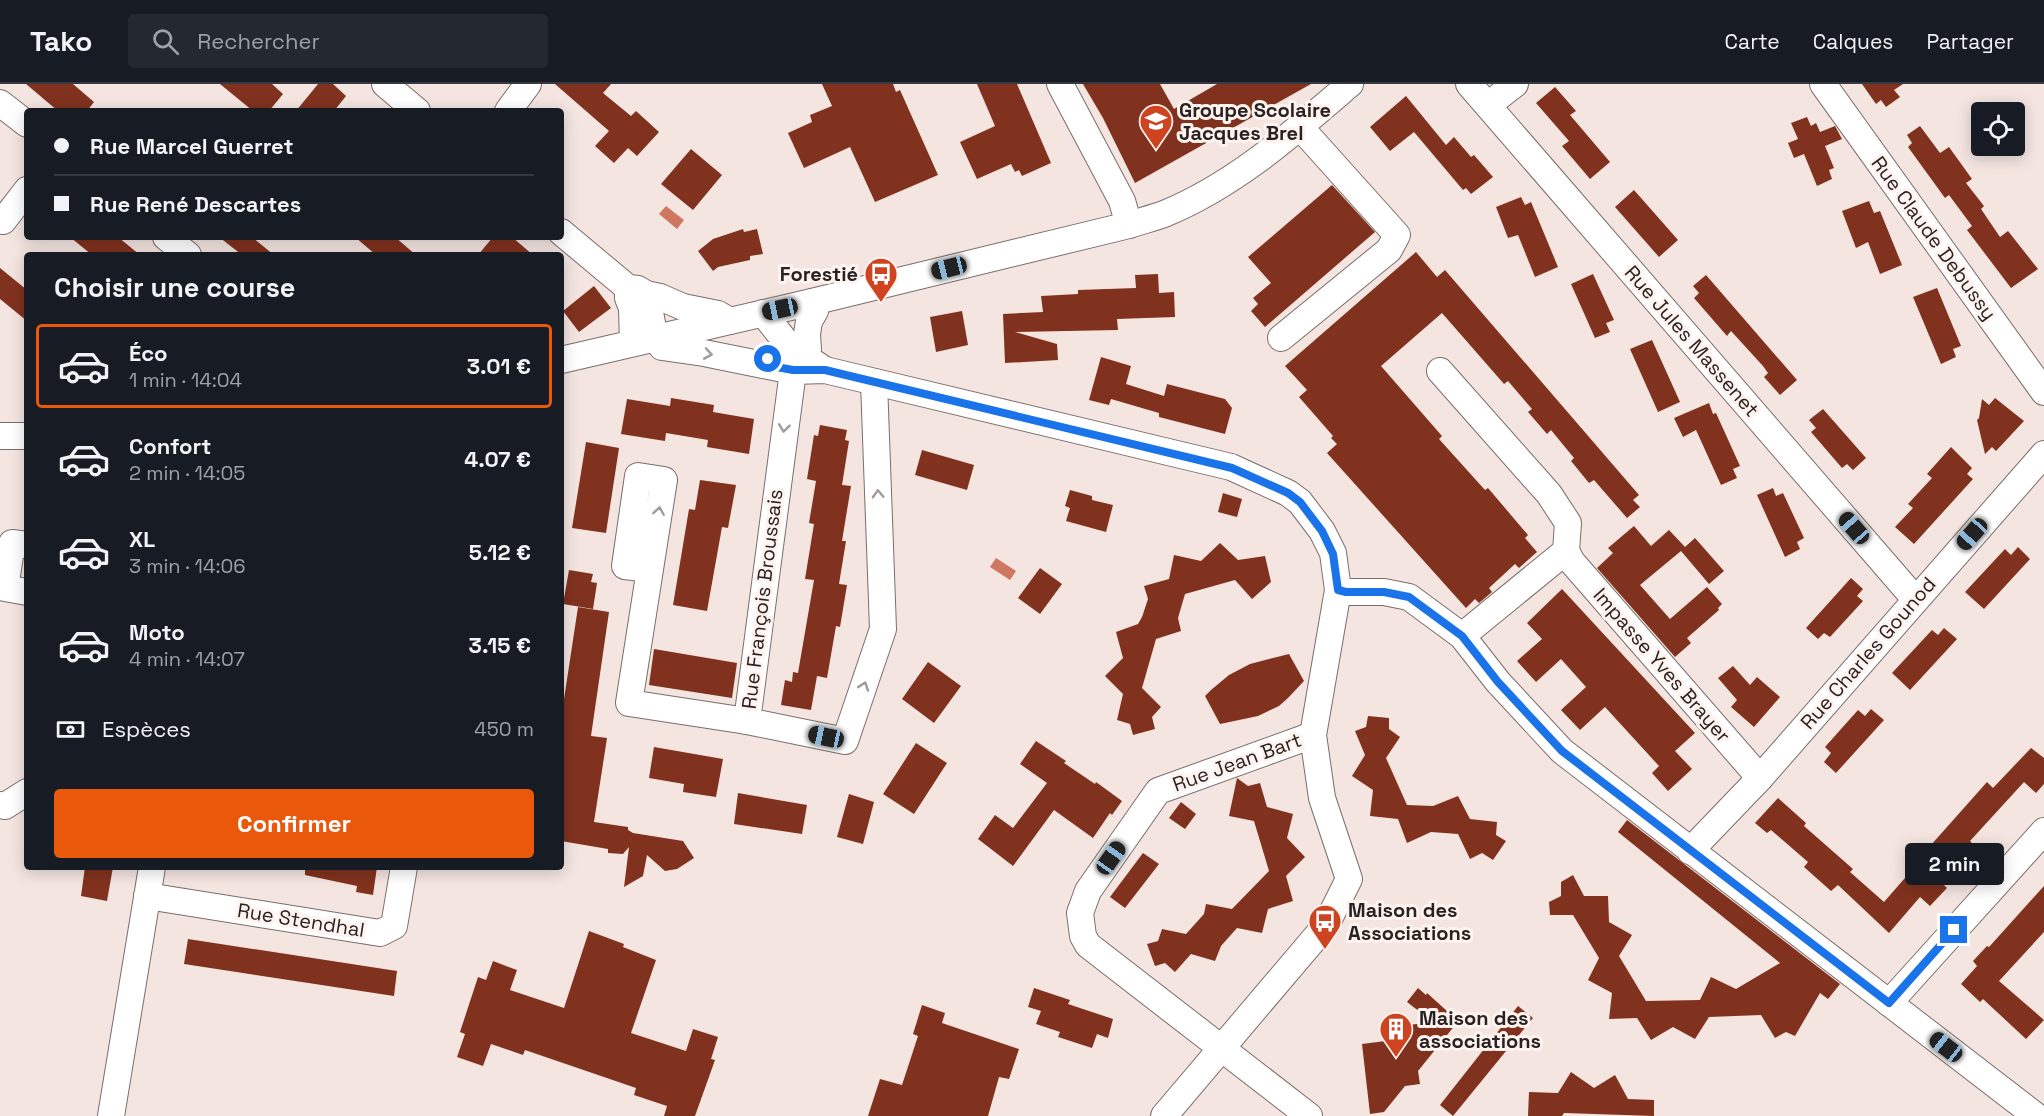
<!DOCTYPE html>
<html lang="fr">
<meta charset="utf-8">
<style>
body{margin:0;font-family:"Space Grotesk",sans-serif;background:#242831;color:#f1f3f6;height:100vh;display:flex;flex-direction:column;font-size:22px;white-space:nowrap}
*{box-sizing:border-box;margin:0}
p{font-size:20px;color:#9ea1a6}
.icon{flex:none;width:33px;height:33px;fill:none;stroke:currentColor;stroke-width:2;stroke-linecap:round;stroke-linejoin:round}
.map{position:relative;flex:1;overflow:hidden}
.side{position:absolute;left:24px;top:168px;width:540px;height:618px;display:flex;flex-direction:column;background:#171b24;border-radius:6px;box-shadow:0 3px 15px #0003}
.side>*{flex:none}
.guide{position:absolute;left:24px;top:24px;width:540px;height:132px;border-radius:6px;box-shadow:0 3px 15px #0003;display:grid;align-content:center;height:132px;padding:0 30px;background:#171b24}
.fabs{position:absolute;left:1971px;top:18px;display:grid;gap:12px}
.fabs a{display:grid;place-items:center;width:54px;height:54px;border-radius:6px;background:#171b24;box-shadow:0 3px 15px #0003;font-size:30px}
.end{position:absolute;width:27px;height:27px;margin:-14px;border:8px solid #1a73e8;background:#fff;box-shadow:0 0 0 3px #fff}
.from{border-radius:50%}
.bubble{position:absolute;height:42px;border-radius:6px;background:#171b24;box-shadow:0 3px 15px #0003;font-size:20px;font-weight:700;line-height:42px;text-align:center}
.car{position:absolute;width:18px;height:36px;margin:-18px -9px;border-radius:8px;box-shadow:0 0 4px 2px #0007;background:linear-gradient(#222 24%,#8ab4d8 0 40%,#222 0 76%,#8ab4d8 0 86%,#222 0)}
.guide b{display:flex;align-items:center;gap:21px;height:57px;font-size:22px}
.guide b+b{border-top:2px solid #363941}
.guide i{width:15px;height:15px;background:#f1f3f6}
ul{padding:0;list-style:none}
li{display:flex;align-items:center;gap:18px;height:84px;margin:0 12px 9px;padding:0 18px;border:3px solid transparent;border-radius:6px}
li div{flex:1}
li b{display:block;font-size:22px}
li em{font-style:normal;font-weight:700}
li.on{border-color:#ea580c}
li>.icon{width:54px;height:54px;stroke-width:1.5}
h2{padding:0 30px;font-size:27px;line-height:72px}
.pay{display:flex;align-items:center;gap:15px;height:66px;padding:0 30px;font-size:22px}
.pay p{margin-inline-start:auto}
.button{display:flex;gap:12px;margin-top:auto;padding:12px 30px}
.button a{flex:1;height:69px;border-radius:6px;background:#ea580c;color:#fff;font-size:24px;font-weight:700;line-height:69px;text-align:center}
header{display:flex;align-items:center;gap:36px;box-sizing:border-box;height:84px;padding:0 30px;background:#171b24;border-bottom:2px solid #363941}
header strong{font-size:28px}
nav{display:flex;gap:33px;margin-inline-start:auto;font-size:21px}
.search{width:420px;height:54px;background:#242831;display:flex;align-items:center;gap:15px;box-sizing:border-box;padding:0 21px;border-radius:6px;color:#9ea1a6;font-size:22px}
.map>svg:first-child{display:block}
.water{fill:#ce7862}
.building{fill:#80321e}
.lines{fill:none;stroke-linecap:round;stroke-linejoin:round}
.minor-casing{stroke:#7a6e6b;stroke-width:28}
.minor{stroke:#fff;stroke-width:26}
.oneway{stroke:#9e9c9b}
.route{stroke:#1a73e8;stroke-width:8}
.labels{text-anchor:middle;stroke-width:6;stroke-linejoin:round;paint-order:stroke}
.poi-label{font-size:20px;font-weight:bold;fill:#282321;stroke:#fff3f0;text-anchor:start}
.street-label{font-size:20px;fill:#282321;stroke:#fff3f0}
</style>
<header>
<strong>Tako</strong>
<div class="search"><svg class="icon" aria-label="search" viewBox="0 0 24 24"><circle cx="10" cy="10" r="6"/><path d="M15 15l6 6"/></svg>Rechercher</div>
<nav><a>Carte</a><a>Calques</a><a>Partager</a></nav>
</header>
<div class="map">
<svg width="2044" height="1032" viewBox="0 0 2044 1032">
<rect width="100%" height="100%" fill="#f4e5e1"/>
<g class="water">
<path d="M666,122l18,14 -7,9 -18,-15z"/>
<path d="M996,474l20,13 -6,9 -20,-13z"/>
</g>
<g class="building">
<path d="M26,0h47l21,18 -7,9h-29z"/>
<path d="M220,0h52l11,10 -14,17h-16z"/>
<path d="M318,0h15l13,12 -12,15h-38z"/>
<path d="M555,0h56l-8,9 28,23 5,-5 23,21 -22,24 -9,-8 -14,15 -19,-17 14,-15z"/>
<path d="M822,0h71l3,8 4,-2 38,85 -63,27 -25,-55 -46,21 -16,-35 24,-11 -2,-7 22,-9z"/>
<path d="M977,0h40l34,79 -29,13 -3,-6 -4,2 -4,-8 -34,15 -17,-37 35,-16z"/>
<path d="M1083,0h77l14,25 43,-25h94l-176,99 -32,-65z"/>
<path d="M1862,0h41l-9,6 6,7 -14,10 -5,-7 -5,4z"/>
<path d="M1555,3l21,24 -6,4 40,47 -20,17 -28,-33 7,-5 -33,-38z"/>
<path d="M1406,12l40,49 8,-8 17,20 3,-2 19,22 -22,17 -5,-6 -3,2 -49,-58 -24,19 -20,-24z"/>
<path d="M1807,33l4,9 5,-3 4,9 15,-6 7,13 -17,7 9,22 -5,2 3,9 -15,7 -13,-32 -10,4 -6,-15 10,-4 -7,-16z"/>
<path d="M1920,42l20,27 9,-6 23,32 -6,4 18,23 -3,3 19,28 8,-6 30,38 -27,19 -44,-58 5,-4 -23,-31 -4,3 -37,-51 4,-4 -5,-8z"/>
<path d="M691,65l31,26 -29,35 -32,-26z"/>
<path d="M1332,101l43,47 -110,95 -14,-16 7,-7 -5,-6 18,-15 -23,-26z"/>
<path d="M1634,106l44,50 -19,17 -44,-50z"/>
<path d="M1521,113l4,8 6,-3 27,65 -23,10 -17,-42 -10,3 -12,-31z"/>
<path d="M1869,117l5,12 6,-2 22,54 -22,9 -12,-32 -12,6 -14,-37z"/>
<path d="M743,145l1,3 13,-3 6,25 -13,2v4l-32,7 -5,4 -15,-20 15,-12z"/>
<path d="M70,153h48l22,18h-48z"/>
<path d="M219,153h33l22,18h-32z"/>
<path d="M355,153h40l21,18h-40z"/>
<path d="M493,153h19l21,18h-55z"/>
<path d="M1416,168l21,25 8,-7 194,225 -6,5 7,7 -13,11 -33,-38 -5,3 -18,-22 3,-3 -23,-28 -4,4 -19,-22 4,-3 -24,-28 -4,3 -62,-71 -61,53 61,70 -3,3 46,51 3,-2 40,47 -3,3 12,14 -18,16 -4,-4 -26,24 3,4 -13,11 -4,-4 -9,9 -139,-155 10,-9 -6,-6 2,-2 -34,-39 8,-7 -22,-24z"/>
<path d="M0,184l27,22v31l-27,-22z"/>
<path d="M1158,190l1,19 15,-1 1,25 -58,2 1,11 -103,2 42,12 1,16 -53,3 -2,-49 40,-2 -2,-16 37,-2v-4l58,-2 -1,-13z"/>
<path d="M1593,190l21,46 -8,3 4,9 -15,6 -24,-54z"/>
<path d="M1706,191l91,105 -17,15 -16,-18 4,-4 -5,-7 -32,-35 -4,5 -33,-38 5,-5 -6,-7z"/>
<path d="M594,202l17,22 -32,24 -16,-21z"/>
<path d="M1937,204l24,58 -8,3 3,8 -15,7 -28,-67z"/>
<path d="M962,227l6,34 -32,7 -6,-35z"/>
<path d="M1652,256l28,62 -22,10 -28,-63z"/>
<path d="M1101,273l30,9 -5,18 38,12 3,-12 58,15 7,9 -7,26 -66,-17v-4l-48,-14 -2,6 -20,-5z"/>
<path d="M671,314l43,7 -1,7 41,7 -5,35 -42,-7 1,-7 -42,-7 -1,8 -44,-7 6,-35 43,7z"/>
<path d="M1995,314l29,23 -28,30 -4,-4 -7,7 -8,-34 2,-2 3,-19 7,6z"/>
<path d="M1709,319l4,11 3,-1 24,53 -7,3 4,9 -16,7 -25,-55 -13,7 -9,-19z"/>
<path d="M1823,325l43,49 -13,12 -6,-6 -5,4 -31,-36 5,-4 -7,-8z"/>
<path d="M820,341l27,5 -2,10 4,1 -7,44 9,1 -9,55h4l-7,43 8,1 -7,42 -4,-1 -9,52 -10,-2 -6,34 -30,-5 4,-25 7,2 1,-10 5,1 16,-93 -9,-1 9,-55 -5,-1 7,-42 -9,-2 7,-44 4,1z"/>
<path d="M586,358l33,6 -13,85 -34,-5z"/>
<path d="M1951,363l21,21 -5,6 6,5 -59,65 -19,-17 18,-19 -5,-4 24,-26 -5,-4z"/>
<path d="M922,366l52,15 -7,25 -52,-15z"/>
<path d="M700,396l36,5 -8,43 -6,-1 -15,84 -34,-6 16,-96 6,1z"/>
<path d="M1773,404l3,8 7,-3 21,45 -7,4 3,7 -15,8 -28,-62z"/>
<path d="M1070,406l22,6v4l21,5 -7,27 -40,-11 4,-13 -5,-2z"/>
<path d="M1223,409l19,6 -5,18 -19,-5z"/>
<path d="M1634,442l17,20 18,-16 16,17 10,-9 29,33 -15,13 -28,-33 -41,34 30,34 37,-32 15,17 -4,4 1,2 -32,28 4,5 -16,14 -78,-89 16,-15 -5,-5z"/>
<path d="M1220,459l18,17 27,-4 6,26 -19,17 -17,-19 -50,14 -7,24 3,13 -25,8 -14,49 19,19 -9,10 3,12 -22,6 -3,-11 -13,-4 6,-26 -18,-18 18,-18 -7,-26 22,-8 4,-7 6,-18 -4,-13 25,-7 5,-24 27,6z"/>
<path d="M2018,463l12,12 -46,50 -19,-17 40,-43 6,6z"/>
<path d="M1040,484l22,16 -22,30 -22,-16z"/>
<path d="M569,486l24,4 -2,8 6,1 -4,26 -30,-5z"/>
<path d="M1851,494l12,11 -6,7 6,5 -33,36 -6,-4 -6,6 -12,-11z"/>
<path d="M1562,505l133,144 -20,18 17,18 -24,22 -16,-18 7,-7 -54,-59 -25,23 -19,-20 25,-23 -25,-28 -25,23 -19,-21 25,-22 -15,-16z"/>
<path d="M578,523l31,5 -18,124 16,2 -13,84 34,5v3l5,3 50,8 11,17 -17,11 -12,2 -18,-16 -4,21 -19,11 5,-40 -6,7 -15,-1v-4l-47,-8v-122z"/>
<path d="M1944,544l13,11 -47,51 -18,-17 40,-43 6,5z"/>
<path d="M654,565l83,14 -5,35 -83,-13z"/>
<path d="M1289,570l15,27 -16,17 -9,8 -21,10 -38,8 -15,-28 6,-6 18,-15 21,-11z"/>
<path d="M928,578l33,24 -27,37 -32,-24z"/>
<path d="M1733,582l17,19 7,-8 23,20 -26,30 -23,-20 6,-7 -19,-22z"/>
<path d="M1871,625l13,11 -48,53 -12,-11 7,-9 -6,-6 33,-37 7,6z"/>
<path d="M1368,632l21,2v11l11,8 -14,21 21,47 26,1 25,-10 12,23 27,3 -1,13 10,6 -13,19 -11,-7 -12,6 -12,-25 -27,-2 -24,11 -9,-24 -28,-3 3,-26 -21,-14 13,-21 -10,-24 11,-4z"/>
<path d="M1036,657l30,20 -2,2 31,21 1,-2 26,19 -10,14 -2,-2 -17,25 -39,-28 -41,56 -35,-27 17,-24 18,13 34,-45 -27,-19z"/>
<path d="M916,659l31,20 -33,51 -31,-20z"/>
<path d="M654,663l69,12 -7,38 -33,-5 1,-8 -35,-6z"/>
<path d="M2031,664l13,10v26l-8,9 -12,-11 -54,59 6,6 -33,37 4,4 -17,18 -10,-9 -31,36 -51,-48 -7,6 -27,-24 4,-5 -37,-32 -4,3 -12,-10 23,-25 28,25 -2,3 49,43 -3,3 34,30 48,-55 -1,-2 56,-63 6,6z"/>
<path d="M1237,694l11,8 12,-3 7,24 26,7 -6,24 18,19 -19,19 7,25 -25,8 -6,24 -25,-5 -16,18 -6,15 -24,-7 -16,18 -10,-9 -10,3 -8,-22 11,-3 4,-12 24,5 18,-20 2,-10 26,5 37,-38 -15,-50 -25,-5z"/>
<path d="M738,709l69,12 -5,29 -68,-10z"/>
<path d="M849,710l25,8 -11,42 -26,-7z"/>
<path d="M1181,718l15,12 -11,15 -16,-11z"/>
<path d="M1627,736l213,164 -12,15 -8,-6 -25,43 -9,-4 -11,6 -14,-23 -52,2 -14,22 -22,-12 -22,13 -14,-22 -28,1 3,-26 -24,-13 11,-22 -26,-43h-23l-1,-13 12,-6v-14l12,-7 11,21h24l1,26 23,13 -13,21 27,45 54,-1 11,-23 25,12 44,-26 -162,-131z"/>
<path d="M1143,769l16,11 -34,44 -15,-11z"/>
<path d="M85,783h28l-6,34 -26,-5z"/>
<path d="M305,783h72l-4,28 -17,-3 1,-6 -52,-11z"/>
<path d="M2044,802v46l-45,49 45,39 -18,19 -43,-40 -3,3 -19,-18 16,-18 -4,-5 14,-15 2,1z"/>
<path d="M589,847l35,13 -1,3 33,13 -25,73 55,18 7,-22 25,8 -7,22 4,1 -20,56h-31l3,-10 -33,-11 2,-7 -111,-38 -2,5 -32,-11 -8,22 -26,-9 8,-23 -5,-2 18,-55 8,3 7,-19 24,9 -7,20 54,18z"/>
<path d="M188,855l209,32 -3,25 -210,-32z"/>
<path d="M1034,904l36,12 -2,4 45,15 -5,19 -11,-4 -5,14 -34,-11 2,-5 -24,-8 5,-13 -13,-4z"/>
<path d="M1418,904l8,7 1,-2 30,27 3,-1 -42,52 2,13 -15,2 -21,26 -14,2 -8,-70 31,-4 -1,-13 41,-5 -26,-20z"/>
<path d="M922,921l23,8 -3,10 77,26 -10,30 -10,-2 -11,39h-120l12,-37 22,6 16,-49 -5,-2z"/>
<path d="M1518,922l15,12 -80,98 -13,-11z"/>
<path d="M1571,988l23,16 21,-13 13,24 26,1v16l-90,-3 -2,3h-34l1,-24 29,1z"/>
</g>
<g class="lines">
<defs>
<g id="minor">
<path d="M385,0l32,27"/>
<path d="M1060,0l62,117 7,24"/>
<path d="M1469,0l446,515"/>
<path d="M1823,0l221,308"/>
<path d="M0,19l27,21"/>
<path d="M1488,21l27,-21"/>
<path d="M508,27l20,-27"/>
<path d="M3,137l24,-31"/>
<path d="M561,148l67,56 10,1 8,5 14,3 23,10 35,7 12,7"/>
<path d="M166,153l22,18"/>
<path d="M628,204v10l4,10 1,35"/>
<path d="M646,210c6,18 4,39 16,53l42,6 89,18 32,-1 406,97 57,26 12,9 22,29 11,22 5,37 -25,145 9,63 27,81 -23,46 -162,191"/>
<path d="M763,229l27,34 35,23"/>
<path d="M1281,254l108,-88 8,-15 -97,-108"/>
<path d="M561,276l251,-58 317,-77c12,-4 24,-7 35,-11 71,-29 129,-81 186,-130"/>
<path d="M795,284l10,-10 3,-9 -1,-15 2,-13 6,-10 -3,-9"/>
<path d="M1440,287l109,123 19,29 -2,28 -104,85"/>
<path d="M0,352h27"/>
<path d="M27,461l-15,-2 -7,45 22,4"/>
<path d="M1566,467l6,11 188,216"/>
<path d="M650,485l-25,-3 13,-90 26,4 -35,223 118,18 98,20 38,-112 -9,-247"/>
<path d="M1338,506l8,2h38l25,5 53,39 36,46 64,69 474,365"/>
<path d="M747,637l46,-350"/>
<path d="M0,721l5,1 22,-14"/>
<path d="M1690,767l70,-73 284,-324"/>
<path d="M147,812l233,37 14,-7 10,-59"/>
<path d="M1889,919l155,-172"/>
<path d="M111,1032l41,-249"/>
<path d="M1309,1032l-221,-171 -5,-9 -3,-23 8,-22 70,-100 155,-56"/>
</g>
</defs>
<use href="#minor" class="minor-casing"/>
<use href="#minor" class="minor"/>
</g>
<defs><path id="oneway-chevron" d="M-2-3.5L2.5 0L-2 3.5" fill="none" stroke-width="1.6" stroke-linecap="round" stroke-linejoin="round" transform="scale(1.5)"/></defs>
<g class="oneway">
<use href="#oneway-chevron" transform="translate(708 270) rotate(10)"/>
<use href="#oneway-chevron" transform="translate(784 344) rotate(97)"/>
<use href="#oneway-chevron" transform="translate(878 410) rotate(-92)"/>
<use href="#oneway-chevron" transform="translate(659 427) rotate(-81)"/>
<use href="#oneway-chevron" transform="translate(864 602) rotate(-71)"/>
</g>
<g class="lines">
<path class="route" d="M768,275l3,7 22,4h32l407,98 56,25 12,9 22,29 11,23 5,36 8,2h38l25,5 53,39 36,46 64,69 327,252 65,-73"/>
</g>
<defs>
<symbol id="school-pin" viewBox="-11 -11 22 30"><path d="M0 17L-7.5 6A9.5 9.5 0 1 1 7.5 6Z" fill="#ce4420" stroke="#fff3f0"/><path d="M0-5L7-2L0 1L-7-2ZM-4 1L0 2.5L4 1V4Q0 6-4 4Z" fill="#fff"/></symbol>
<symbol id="bus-pin" viewBox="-11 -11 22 30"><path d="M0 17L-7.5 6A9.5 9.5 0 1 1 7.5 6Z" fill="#ce4420" stroke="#fff3f0"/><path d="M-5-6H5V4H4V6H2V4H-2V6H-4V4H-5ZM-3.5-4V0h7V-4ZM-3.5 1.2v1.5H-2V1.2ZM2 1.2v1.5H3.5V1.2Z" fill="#fff"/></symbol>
<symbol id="building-pin" viewBox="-11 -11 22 30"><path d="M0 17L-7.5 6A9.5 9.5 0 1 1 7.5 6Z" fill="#ce4420" stroke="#fff3f0"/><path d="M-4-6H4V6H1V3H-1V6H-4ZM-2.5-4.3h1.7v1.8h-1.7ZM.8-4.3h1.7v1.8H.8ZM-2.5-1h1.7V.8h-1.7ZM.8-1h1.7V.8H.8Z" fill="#fff"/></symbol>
</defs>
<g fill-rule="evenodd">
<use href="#school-pin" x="1137" y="18" width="38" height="52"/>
<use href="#bus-pin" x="862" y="171" width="38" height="52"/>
<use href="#bus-pin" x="1306" y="818" width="38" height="52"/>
<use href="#building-pin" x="1377" y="926" width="38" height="52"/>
</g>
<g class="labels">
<g class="poi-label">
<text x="1179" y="33">Groupe Scolaire<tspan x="1179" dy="23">Jacques Brel</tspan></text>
<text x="858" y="197" text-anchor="end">Forestié</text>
<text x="1348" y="833">Maison des<tspan x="1348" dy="23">Associations</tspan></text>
<text x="1419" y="941">Maison des<tspan x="1419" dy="23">associations</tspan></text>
</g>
<g class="street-label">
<text transform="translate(1934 154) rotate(54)" y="7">Rue Claude Debussy</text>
<text transform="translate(1692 257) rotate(49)" y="7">Rue Jules Massenet</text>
<text transform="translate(762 515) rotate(-83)" y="7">Rue François Broussais</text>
<text transform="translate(1868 569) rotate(-49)" y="7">Rue Charles Gounod</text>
<text transform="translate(1662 581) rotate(49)" y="7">Impasse Yves Brayer</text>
<text transform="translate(1237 678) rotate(-20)" y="7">Rue Jean Bart</text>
<text transform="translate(301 836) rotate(9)" y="7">Rue Stendhal</text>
</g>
</g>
</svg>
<div class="fabs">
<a><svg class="icon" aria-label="locate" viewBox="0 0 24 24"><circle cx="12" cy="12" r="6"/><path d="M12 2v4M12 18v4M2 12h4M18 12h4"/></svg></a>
</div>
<i class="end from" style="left:768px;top:275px"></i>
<i class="end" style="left:1954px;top:846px"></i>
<div class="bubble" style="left:1905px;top:759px;width:99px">2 min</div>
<i class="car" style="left:949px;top:184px;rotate:256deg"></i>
<i class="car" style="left:780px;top:225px;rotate:258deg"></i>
<i class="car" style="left:1854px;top:444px;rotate:319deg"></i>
<i class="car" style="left:1972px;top:450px;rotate:222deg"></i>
<i class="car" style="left:826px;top:653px;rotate:282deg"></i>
<i class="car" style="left:1111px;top:774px;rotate:35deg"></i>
<i class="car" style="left:1946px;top:963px;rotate:308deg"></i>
<div class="guide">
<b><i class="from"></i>Rue Marcel Guerret</b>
<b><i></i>Rue René Descartes</b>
</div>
<section class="side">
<h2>Choisir une course</h2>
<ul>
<li class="on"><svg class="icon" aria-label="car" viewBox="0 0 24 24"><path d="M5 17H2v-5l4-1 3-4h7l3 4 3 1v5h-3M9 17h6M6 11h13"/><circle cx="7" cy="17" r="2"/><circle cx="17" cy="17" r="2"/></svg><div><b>Éco</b><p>1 min · 14:04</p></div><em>3.01 €</em></li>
<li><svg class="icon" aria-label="car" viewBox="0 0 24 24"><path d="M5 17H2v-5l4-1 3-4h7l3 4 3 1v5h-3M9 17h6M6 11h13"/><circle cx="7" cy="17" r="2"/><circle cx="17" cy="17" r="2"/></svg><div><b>Confort</b><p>2 min · 14:05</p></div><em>4.07 €</em></li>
<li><svg class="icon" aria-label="car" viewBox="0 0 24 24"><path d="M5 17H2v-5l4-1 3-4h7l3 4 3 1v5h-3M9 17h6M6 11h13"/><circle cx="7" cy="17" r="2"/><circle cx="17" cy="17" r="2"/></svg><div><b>XL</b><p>3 min · 14:06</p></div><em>5.12 €</em></li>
<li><svg class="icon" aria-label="car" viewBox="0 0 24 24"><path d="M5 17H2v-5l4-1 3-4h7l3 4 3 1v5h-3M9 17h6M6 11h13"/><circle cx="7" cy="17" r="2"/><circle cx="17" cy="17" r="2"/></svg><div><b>Moto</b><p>4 min · 14:07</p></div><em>3.15 €</em></li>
</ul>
<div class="pay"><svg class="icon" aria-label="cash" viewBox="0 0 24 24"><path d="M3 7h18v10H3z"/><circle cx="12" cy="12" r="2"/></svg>Espèces<p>450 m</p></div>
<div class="button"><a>Confirmer</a></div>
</section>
</div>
